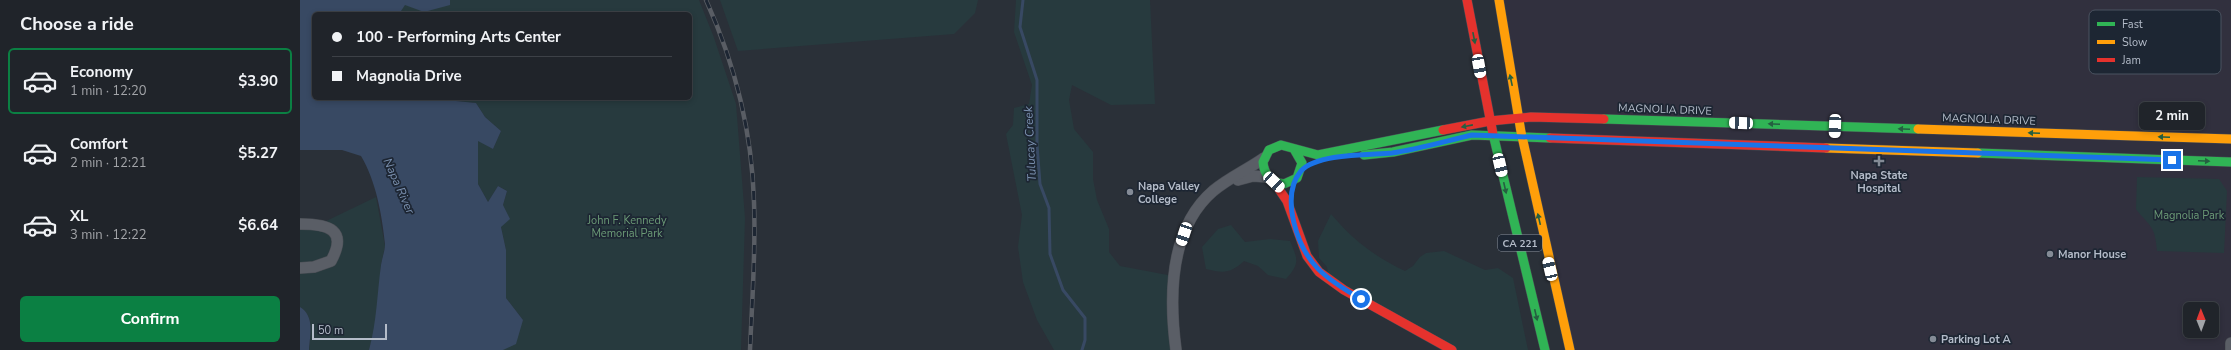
<!DOCTYPE html>
<meta charset="utf-8">
<style>
body{margin:0;font-family:"Nunito Sans",sans-serif;background:#2d3036;color:#f1f3f6;height:100vh;display:flex;flex-direction:column;font-size:15px;white-space:nowrap}
*{box-sizing:border-box;margin:0}
p{font-size:13px;color:#a2a4a8}
.icon{flex:none;width:22px;height:22px;fill:none;stroke:currentColor;stroke-width:2;stroke-linecap:round;stroke-linejoin:round}
.map{position:relative;flex:1;overflow:hidden}
.sheet{display:flex;flex-direction:column;background:#20242a;width:300px}
.sheet>*{flex:none}
.hud{position:absolute;left:12px;top:12px;width:380px;height:88px;border-radius:6px;box-shadow:0 2px 6px #0003,0 0 0 1px #3d4147;display:grid;align-content:center;height:88px;padding:0 20px;background:#20242a}
.needle{width:26px;rotate:359deg}
.fabs{position:absolute;left:1883px;top:302px;display:grid;gap:8px}
.fabs a{display:grid;place-items:center;width:36px;height:36px;border-radius:6px;background:#20242a;box-shadow:0 2px 6px #0003,0 0 0 1px #3d4147;font-size:20px}
.scale{position:absolute;left:12px;bottom:10px;width:75px;box-sizing:border-box;padding-left:4px;border:2px solid #b4bcc9;border-top:0;font-size:11px;line-height:14px;white-space:nowrap;color:#b4bcc9;-webkit-text-stroke:3px #1d2633;paint-order:stroke}
.end{position:absolute;width:18px;height:18px;margin:-9px;border:5px solid #1a73e8;background:#fff;box-shadow:0 0 0 2px #fff}
.from{border-radius:50%}
.bubble{position:absolute;height:28px;border-radius:6px;background:#20242a;box-shadow:0 2px 6px #0003,0 0 0 1px #3d4147;font-size:13px;font-weight:700;line-height:28px;text-align:center}
.car{position:absolute;width:12px;height:24px;margin:-12px -6px;border-radius:5px;box-shadow:0 0 3px 1px #0007;background:linear-gradient(#fff 24%,#345 0 40%,#fff 0 76%,#345 0 86%,#fff 0)}
.hud b{display:flex;align-items:center;gap:14px;height:38px;font-size:15px}
.hud b+b{border-top:1px solid #3d4147}
.hud i{width:10px;height:10px;background:#f1f3f6}
ul{padding:0;list-style:none}
li{display:flex;align-items:center;gap:12px;height:66px;margin:0 8px 6px;padding:0 12px;border:2px solid transparent;border-radius:6px}
li div{flex:1}
li b{display:block;font-size:15px}
li em{font-style:normal;font-weight:700}
li.active{border-color:#0b8043}
li>.icon{width:36px;height:36px;stroke-width:1.5}
h2{padding:0 20px;font-size:18px;line-height:48px}
.action{display:flex;gap:8px;margin-top:auto;padding:8px 20px}
.action a{flex:1;height:46px;border-radius:6px;background:#0b8043;color:#fff;font-size:16px;font-weight:700;line-height:46px;text-align:center}
main{display:flex;flex:1;min-height:0}
.map>svg:first-child{display:block}
.medical{fill:#31303e;fill-rule:evenodd}
.green{fill:#273a3e}
.water{fill:#384963}
.lines{fill:none;stroke-linecap:round;stroke-linejoin:round}
.stream{stroke:#384963;stroke-width:3}
.street-casing{stroke:#484c53;stroke-width:12}
.fast-casing{stroke:#484c53;stroke-width:10}
.slow-casing{stroke:#484c53;stroke-width:10}
.jam-casing{stroke:#484c53;stroke-width:10}
.street{stroke:#5a5e66;stroke-width:11}
.fast{stroke:#30b455;stroke-width:9}
.slow{stroke:#ff9f0a;stroke-width:9}
.jam{stroke:#e5322d;stroke-width:9}
.rail-casing{stroke:#595d64;stroke-width:4.5}
.rail{stroke:#1d2633;stroke-width:3;stroke-dasharray:9;stroke-linecap:butt}
.oneway{fill:#255f41}
.route{stroke:#1a73e8;stroke-width:5}
.poi-dot{fill:#848b96;stroke:#1d2633;stroke-width:1.5}
.labels{text-anchor:middle;stroke-width:3.5;stroke-linejoin:round;paint-order:stroke}
.shield{fill:#1d2633;stroke:#878f9c;stroke-width:1}
.shield-label{font-size:10px;font-weight:bold;fill:#b4bcc9}
.street-label{font-size:11px;fill:#b4bcc9;stroke:#1d2633}
.poi-label{font-size:11px;font-weight:bold;fill:#b4bcc9;stroke:#1d2633;text-anchor:start}
.park-label{font-size:11px;fill:#6b9a76;stroke:#1d2633}
.water-label{font-size:12px;font-style:italic;fill:#7c92b1;stroke:#1d2633}
.key{fill:#1d2633;stroke:#4a5360;stroke-width:1}
.key-label{font-size:11px;fill:#b4bcc9}
</style>
<main>
<section class="sheet">
<h2>Choose a ride</h2>
<ul>
<li class="active"><svg class="icon" aria-label="car" viewBox="0 0 24 24"><path d="M5 17H2v-5l4-1 3-4h7l3 4 3 1v5h-3M9 17h6M6 11h13"/><circle cx="7" cy="17" r="2"/><circle cx="17" cy="17" r="2"/></svg><div><b>Economy</b><p>1 min · 12:20</p></div><em>$3.90</em></li>
<li><svg class="icon" aria-label="car" viewBox="0 0 24 24"><path d="M5 17H2v-5l4-1 3-4h7l3 4 3 1v5h-3M9 17h6M6 11h13"/><circle cx="7" cy="17" r="2"/><circle cx="17" cy="17" r="2"/></svg><div><b>Comfort</b><p>2 min · 12:21</p></div><em>$5.27</em></li>
<li><svg class="icon" aria-label="car" viewBox="0 0 24 24"><path d="M5 17H2v-5l4-1 3-4h7l3 4 3 1v5h-3M9 17h6M6 11h13"/><circle cx="7" cy="17" r="2"/><circle cx="17" cy="17" r="2"/></svg><div><b>XL</b><p>3 min · 12:22</p></div><em>$6.64</em></li>
</ul>
<div class="action"><a>Confirm</a></div>
</section>
<div class="map">
<svg width="1931" height="350" viewBox="0 0 1931 350">
<rect width="100%" height="100%" fill="#2a3038"/>
<path class="medical" d="M1199,0h732v350h-661zM1890,309h22v22h-22z"/>
<g class="green">
<path d="M150,0h249l14,35 23,69 9,114 -4,132h-238l20,-30 -17,-22v-48l-5,-23 2,-22 4,-14 -9,-5 -10,16 -10,-18v-44l15,9 8,-18 -16,-14 -9,-14 -20,-2 -2,-3h236v-84h-291l6,-10 44,1z"/>
<path d="M420,0h258l-3,13 -21,21 -216,17z"/>
<path d="M716,0h134l5,104 -44,1 -39,-20 -3,15 5,29 19,23v27l4,21 12,29v23l11,14 53,10 3,74h-122l-17,-30 -14,-38 -5,-35 4,-32 -16,-81 7,-9 1,-17 15,-4 3,-19 -18,-53z"/>
<path d="M1837,177l82,2 8,12 -3,62 -67,-2c-2,-26 -7,-24 -21,-42z"/>
<path d="M76,197l9,49 -4,19 -5,61 -7,24h-60c1,-15 6,-34 -9,-43v-83h20z"/>
<path d="M1031,214c23,27 43,42 74,57l8,-5 7,-9 6,-4 18,-2 41,19 13,-2 15,10 15,72h-76l-123,-70 -2,-13 -8,-9 -1,-17z"/>
<path d="M931,225l14,17 25,-3 20,2c8,19 10,22 -4,38l-18,-4 -10,-9 -14,-5c-14,13 -21,12 -38,8l-4,-22 16,-18z"/>
</g>
<g class="water">
<path d="M0,0h150v5l-26,7 -19,-7 -6,9h-85v84h140l2,3 20,2 9,14 16,14 -8,18 -15,-8v43l10,18 10,-16 9,5 -4,14 7,14 -9,8 5,23v48l17,22 -7,24 -13,6h-134c8,-29 8,-56 12,-85 1,-7 4,-14 4,-21 -3,-29 -9,-63 -24,-88l-19,-6h-42z"/>
<path d="M0,307c15,9 10,28 9,43h-9z"/>
</g>
<g class="lines">
<path class="stream" d="M723,0l-3,27 17,53v65l3,39 9,24 1,46 13,36 22,28v22l-3,10"/>
<defs>
<g id="street">
<path d="M938,180l15,-4 14,1"/>
<path d="M0,224c29,0 48,6 31,37l-17,6 -14,1"/>
<path d="M876,350c-7,-53 -7,-121 37,-159 17,-14 34,-21 51,-33"/>
<path d="M1931,350v-7"/>
</g>
<g id="fast">
<path d="M1304,119l314,10"/>
<path d="M1193,134l52,216"/>
<path d="M994,149l8,14 -5,15 -13,6c-13,-2 -20,-9 -21,-22l6,-12 12,-5 37,10 125,-25"/>
<path d="M1678,153l253,9"/>
<path d="M1064,155l29,-3 79,-17 78,3"/>
</g>
<g id="slow">
<path d="M1199,0l22,132 49,218"/>
<path d="M1618,129l313,10"/>
<path d="M1526,148l152,5"/>
</g>
<g id="jam">
<path d="M1167,0l26,134"/>
<path d="M1143,130l47,-9 41,-4 73,2"/>
<path d="M1250,138l276,10"/>
<path d="M974,182l13,19 20,55 12,16 25,18 108,60"/>
</g>
</defs>
<use href="#street" class="street-casing"/>
<use href="#fast" class="fast-casing"/>
<use href="#slow" class="slow-casing"/>
<use href="#jam" class="jam-casing"/>
<use href="#street" class="street"/>
<use href="#fast" class="fast"/>
<use href="#slow" class="slow"/>
<use href="#jam" class="jam"/>
<defs>
<path id="rail" d="M406,0c29,64 46,132 48,202 2,49 -2,99 -4,148"/>
</defs>
<use href="#rail" class="rail-casing"/>
<use href="#rail" class="rail"/>
</g>
<defs><path id="oneway-solid" d="M-6-.8H1V-3.2L6.5 0L1 3.2V.8H-6Z"/></defs>
<g class="oneway">
<use href="#oneway-solid" transform="translate(1174 38) rotate(79)"/>
<use href="#oneway-solid" transform="translate(1211 80) rotate(-102)"/>
<use href="#oneway-solid" transform="translate(1474 124) rotate(-178)"/>
<use href="#oneway-solid" transform="translate(1167 126) rotate(169)"/>
<use href="#oneway-solid" transform="translate(1604 129) rotate(-178)"/>
<use href="#oneway-solid" transform="translate(1734 133) rotate(-178)"/>
<use href="#oneway-solid" transform="translate(1864 137) rotate(-178)"/>
<use href="#oneway-solid" transform="translate(1904 161) rotate(2)"/>
<use href="#oneway-solid" transform="translate(1205 188) rotate(77)"/>
<use href="#oneway-solid" transform="translate(1239 219) rotate(-103)"/>
<use href="#oneway-solid" transform="translate(1236 315) rotate(77)"/>
</g>
<g class="lines">
<path class="route" d="M1061,299c-35,-20 -57,-35 -67,-76 -4,-17 -5,-38 7,-52 16,-18 69,-16 91,-18 27,-4 54,-12 80,-18l700,25"/>
</g>
<g class="poi-dot">
<path d="M1577 155h4v4h4v4h-4v4h-4v-4h-4v-4h4z"/>
<circle cx="830" cy="192" r="4"/>
<circle cx="1750" cy="254" r="4"/>
<circle cx="1633" cy="339" r="4"/>
</g>
<g class="labels">
<rect class="shield" x="1198" y="235" width="44" height="16" rx="3"/>
<g class="shield-label">
<text x="1220" y="247">CA 221</text>
</g>
<g class="street-label">
<text transform="translate(1365 109) rotate(2)" y="4">MAGNOLIA DRIVE</text>
<text transform="translate(1689 119) rotate(2)" y="4">MAGNOLIA DRIVE</text>
</g>
<g class="poi-label">
<text x="1579" y="179" text-anchor="middle">Napa State<tspan x="1579" dy="13">Hospital</tspan></text>
<text x="838" y="190">Napa Valley<tspan x="838" dy="13">College</tspan></text>
<text x="1758" y="258">Manor House</text>
<text x="1641" y="343">Parking Lot A</text>
</g>
<g class="park-label">
<text x="1889" y="219">Magnolia Park</text>
<text x="327" y="224">John F. Kennedy<tspan x="327" dy="13">Memorial Park</tspan></text>
</g>
<g class="water-label">
<text transform="translate(730 144) rotate(-93)" y="4">Tulucay Creek</text>
<text transform="translate(99 186) rotate(66)" y="4">Napa River</text>
</g>
</g>
<rect x="1789" y="10" width="132" height="64" rx="6" class="key"/>
<rect x="1797" y="22" width="18" height="4" fill="#30b455"/>
<rect x="1797" y="40" width="18" height="4" fill="#ff9f0a"/>
<rect x="1797" y="58" width="18" height="4" fill="#e5322d"/>
<g class="key-label">
<text x="1822" y="28">Fast</text>
<text x="1822" y="46">Slow</text>
<text x="1822" y="64">Jam</text>
</g>
</svg>
<div class="fabs">
<a><svg class="needle" viewBox="-14 -14 28 28"><path d="M0-13l5 13h-10z" fill="#e53935"/><path d="M0 13l5-13h-10z" fill="#a2a4a8"/></svg></a>
</div>
<div class="scale">50 m</div>
<i class="end from" style="left:1061px;top:299px"></i>
<i class="end" style="left:1872px;top:160px"></i>
<div class="bubble" style="left:1839px;top:102px;width:66px">2 min</div>
<i class="car" style="left:1179px;top:66px;rotate:170deg"></i>
<i class="car" style="left:1441px;top:123px;rotate:272deg"></i>
<i class="car" style="left:1535px;top:126px;rotate:182deg"></i>
<i class="car" style="left:1200px;top:165px;rotate:167deg"></i>
<i class="car" style="left:974px;top:182px;rotate:133deg"></i>
<i class="car" style="left:884px;top:234px;rotate:198deg"></i>
<i class="car" style="left:1250px;top:269px;rotate:347deg"></i>
<div class="hud">
<b><i class="from"></i>100 - Performing Arts Center</b>
<b><i></i>Magnolia Drive</b>
</div>
</div>
</main>
